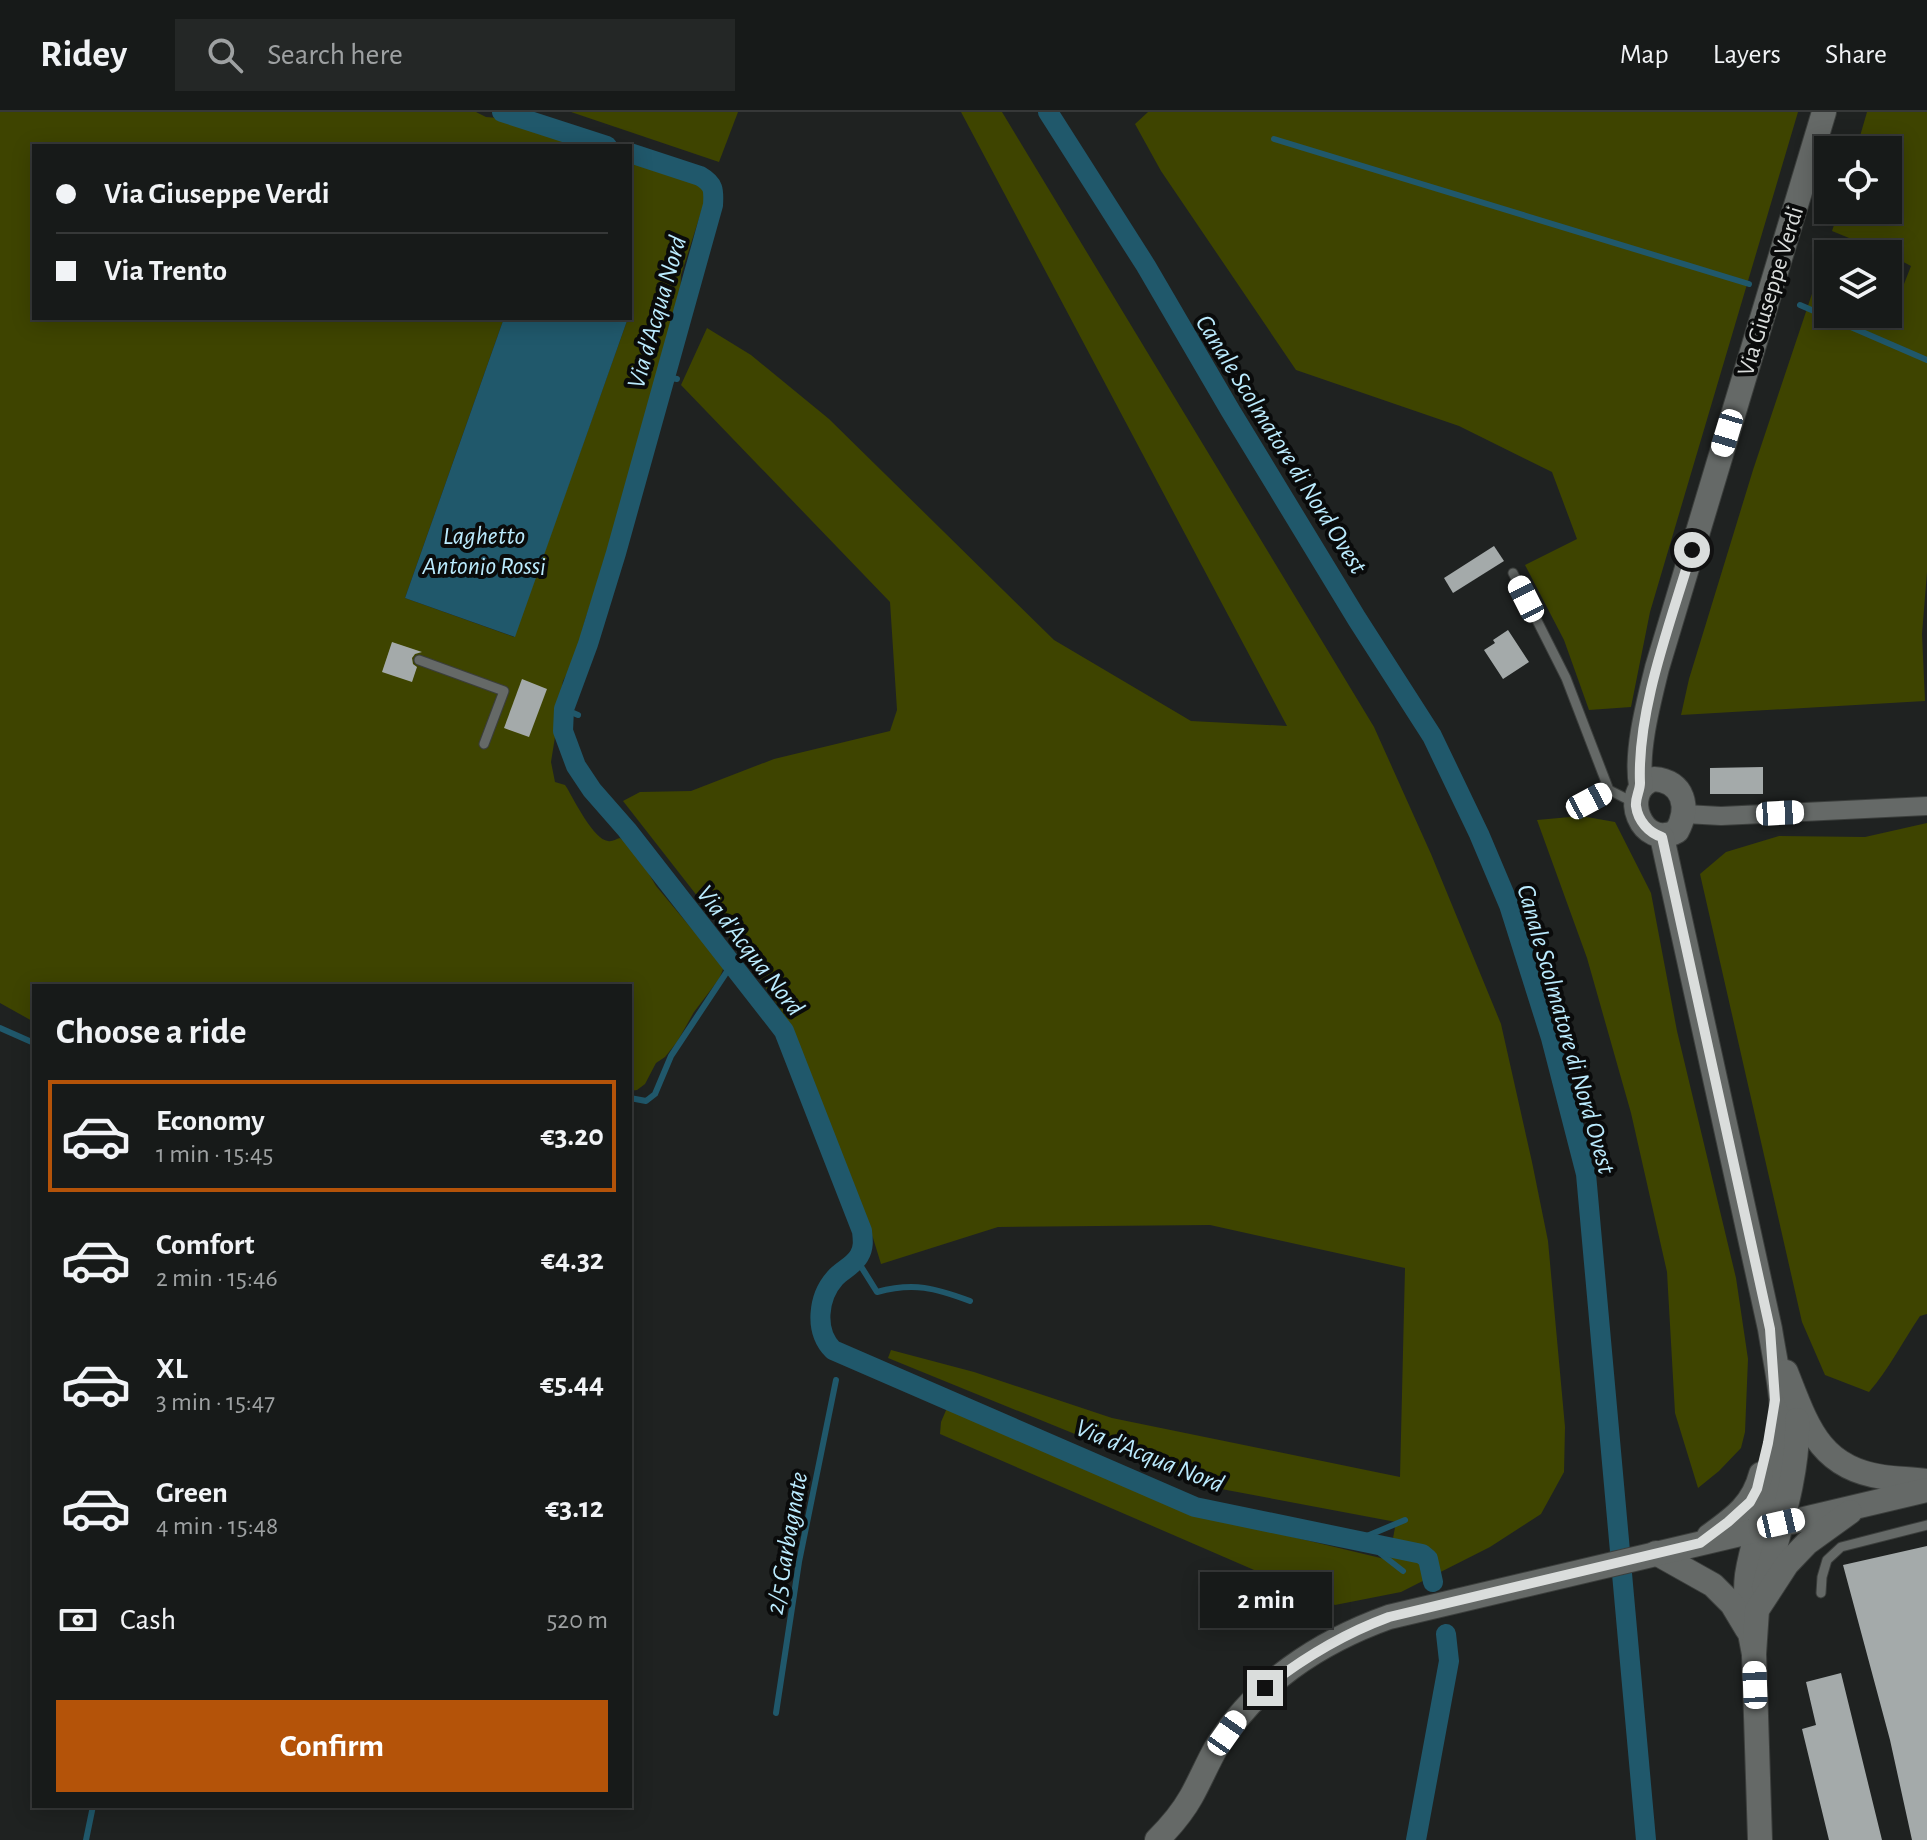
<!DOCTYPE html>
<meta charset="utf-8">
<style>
body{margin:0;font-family:"Alegreya Sans",sans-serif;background:#242726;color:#f1f3f6;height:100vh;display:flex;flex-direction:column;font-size:30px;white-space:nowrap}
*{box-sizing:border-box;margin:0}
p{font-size:26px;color:#9ea1a2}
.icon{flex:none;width:44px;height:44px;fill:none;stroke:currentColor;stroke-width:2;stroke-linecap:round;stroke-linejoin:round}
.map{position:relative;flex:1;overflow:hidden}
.side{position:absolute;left:32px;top:872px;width:600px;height:824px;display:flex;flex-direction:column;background:#171a19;border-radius:0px;box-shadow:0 4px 20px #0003,0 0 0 2px #363838}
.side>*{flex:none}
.top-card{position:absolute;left:32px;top:32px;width:600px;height:176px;border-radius:0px;box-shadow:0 4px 20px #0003,0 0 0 2px #363838;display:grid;align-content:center;height:176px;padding:0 24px;background:#171a19}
.controls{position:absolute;left:1814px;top:24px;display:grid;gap:16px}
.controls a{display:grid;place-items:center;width:88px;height:88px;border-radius:0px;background:#171a19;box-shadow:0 4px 20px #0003,0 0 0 2px #363838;font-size:40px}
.end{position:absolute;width:36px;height:36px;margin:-18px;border:10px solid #dadddc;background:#111;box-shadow:0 0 0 4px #111}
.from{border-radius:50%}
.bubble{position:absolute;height:56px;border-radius:0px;background:#171a19;box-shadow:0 4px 20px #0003,0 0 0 2px #363838;font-size:26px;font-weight:700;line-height:56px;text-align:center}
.car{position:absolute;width:24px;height:48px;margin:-24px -12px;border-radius:10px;box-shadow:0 0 6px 2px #0007;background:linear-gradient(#fff 24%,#345 0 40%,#fff 0 76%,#345 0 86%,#fff 0)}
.top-card b{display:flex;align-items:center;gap:28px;height:76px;font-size:30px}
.top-card b+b{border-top:2px solid #363838}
.top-card i{width:20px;height:20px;background:#f1f3f6}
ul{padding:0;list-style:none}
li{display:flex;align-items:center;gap:24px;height:112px;margin:0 16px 12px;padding:0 8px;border:4px solid transparent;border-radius:0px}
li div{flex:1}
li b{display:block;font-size:30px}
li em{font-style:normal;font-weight:700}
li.current{border-color:#b45309}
li>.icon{width:72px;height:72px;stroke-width:1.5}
h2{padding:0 24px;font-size:36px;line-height:96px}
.pay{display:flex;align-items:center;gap:20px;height:88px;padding:0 24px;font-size:30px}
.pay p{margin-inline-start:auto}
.action{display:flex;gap:16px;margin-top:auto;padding:16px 24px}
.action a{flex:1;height:92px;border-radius:0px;background:#b45309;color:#fff;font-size:32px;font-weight:700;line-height:92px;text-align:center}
header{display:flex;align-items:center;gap:48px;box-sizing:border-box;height:112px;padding:0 40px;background:#171a19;border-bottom:2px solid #363838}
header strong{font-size:38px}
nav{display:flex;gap:44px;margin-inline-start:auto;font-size:28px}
.search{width:560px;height:72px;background:#242726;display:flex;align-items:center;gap:20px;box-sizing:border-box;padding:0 28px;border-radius:0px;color:#9ea1a2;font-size:30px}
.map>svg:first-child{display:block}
.green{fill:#3e4400}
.water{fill:#20586b}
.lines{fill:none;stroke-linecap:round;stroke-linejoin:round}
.stream{stroke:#20586b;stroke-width:6}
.canal{stroke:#20586b;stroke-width:20}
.building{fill:#a4aaaa}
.service-casing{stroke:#3b3e3c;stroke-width:11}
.minor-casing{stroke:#3b3e3c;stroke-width:20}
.tertiary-casing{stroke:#3b3e3c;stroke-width:26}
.service{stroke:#656967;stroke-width:9}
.minor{stroke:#656967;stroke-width:18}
.tertiary{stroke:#656967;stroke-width:24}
.route{stroke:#dadddc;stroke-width:10}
.labels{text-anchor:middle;stroke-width:8;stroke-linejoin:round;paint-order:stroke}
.street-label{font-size:24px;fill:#dadddc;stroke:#0a0b0b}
.water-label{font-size:26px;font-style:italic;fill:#bbebfe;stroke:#0a0b0b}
</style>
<header>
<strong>Ridey</strong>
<div class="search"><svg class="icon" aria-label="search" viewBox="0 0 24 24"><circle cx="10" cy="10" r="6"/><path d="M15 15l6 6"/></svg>Search here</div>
<nav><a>Map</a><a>Layers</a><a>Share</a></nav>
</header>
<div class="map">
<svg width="1927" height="1728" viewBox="0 0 1927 1728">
<rect width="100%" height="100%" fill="#1f2221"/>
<g class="green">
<path d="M0,0h476l10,5 12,1 22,7 26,10 50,11h-562v172h470l-99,280 109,39 114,-319h2l2,-11 -2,-1v-144l47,13 21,11 2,-1 5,4 -1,14 -23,72 -1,27 -24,75 -18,69 -2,18 -19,62 -32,94 -10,38 -12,23 -9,45 1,11 -4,25 4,20 10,3 2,3c7,12 27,52 41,53 4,1 8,-2 12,-3l5,4 21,27 10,17 46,55 19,19 3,7 -5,12 -25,33 -17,30 -12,15 -9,6 -11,21 -8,6 -7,1v-105h-596v36l-34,-19z"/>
<path d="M571,0h167l-19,50z"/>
<path d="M961,0h41l372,615 57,127 70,170 31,138 16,79 17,186 -1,45 -23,42 -51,33 -89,45 -66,13 -395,-171 1,-12 6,-14 245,105 197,47 7,-38 -196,-37 -312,-127 3,-8 83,22 138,46 288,59 5,-209 -195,-43 -212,2 -117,37 -8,-26 -83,-214 -42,-63 -125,-160 17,-9 51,-1 83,-32 116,-28 7,-21 -7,-108 -209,-217 26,-57 44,27 78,64 225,221 137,81 96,5z"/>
<path d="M1148,0h650l-148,500 -19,95 -42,3 -25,-70 -39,-75 52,-26 -25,-67 -93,-46 -163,-56 -135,-199 -26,-47z"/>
<path d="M1867,0h60v460l-5,62 3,67 -244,14 8,-36 64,-209 73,-218 5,2h-3v60h60v-36l16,6 7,-18 -23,-12 -56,-23 7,-21h49v-60h-32z"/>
<path d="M1581,704l34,6 36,71 26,138 59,247 12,81 -3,73 -4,16 -22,23 -21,17 -23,-75 -8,-141 -36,-159 -44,-155 -50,-138z"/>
<path d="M1927,711v491l-7,2c-17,25 -31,53 -51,76l-44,-17 -23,-53 -102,-448 26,-22 53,-16 86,1z"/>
</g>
<path class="water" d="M504,206h124l-113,319 -110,-39z"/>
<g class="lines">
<g class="stream">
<path d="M1274,27l475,145"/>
<path d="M1800,193l127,55"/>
<path d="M666,265l11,2"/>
<path d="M564,597l14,6"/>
<path d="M0,916l34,15"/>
<path d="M630,986l16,3 9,-7 16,-38 61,-92"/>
<path d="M857,1148l20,32c37,-10 58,-4 93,9"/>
<path d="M842,1248l2,-5"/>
<path d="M1355,1429l50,-21"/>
<path d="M1367,1431l36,28"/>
<path d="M776,1601l23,-151 37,-182"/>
<path d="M86,1728l7,-34"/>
</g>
<g class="canal">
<path d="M502,0l105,34"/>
<path d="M1048,0l98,154 84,144 127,209 75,117 47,98 30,71 42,133 35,136 60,666"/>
<path d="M630,41l70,23c14,8 14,14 13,29l-97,348 -28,91 -24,65 -1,22 13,35 16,24 35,40 157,201 78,200c1,9 2,17 -3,25 -6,10 -17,14 -24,22 -17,19 -21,53 -2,72l362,157 227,47 6,5 5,23"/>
<path d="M1416,1728l33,-179 -3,-27"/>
</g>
</g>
<g class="building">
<path d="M1494,434l10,15 -51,32 -9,-15z"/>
<path d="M1508,518l21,32 -26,17 -19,-29 11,-7 -2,-3z"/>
<path d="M392,530l30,10 -7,2 -3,4 1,6 4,3 -5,15 -30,-10z"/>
<path d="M522,567l25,10 -18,48 -25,-9z"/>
<path d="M1763,655v27h-53v-26z"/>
<path d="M1927,1434v294h-15l-22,-100 -47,-175z"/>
<path d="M1841,1561l41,167h-53l-27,-111 14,-4 -10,-43z"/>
</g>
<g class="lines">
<defs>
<g id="service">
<path d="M1513,461l53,105 43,112"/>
<path d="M419,548l85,31 -20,53"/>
<path d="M1580,688l9,1 20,-11 24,12"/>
<path d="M1821,1481l1,-16 5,-17 14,-13 86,-22"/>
</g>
<path id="minor" d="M1685,702l36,2 206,-10"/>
<g id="tertiary">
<path d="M1654,667c30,2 36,29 23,52 -35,21 -59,-41 -23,-52z"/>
<path d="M1641,673c-6,-33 8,-84 16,-117l167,-556"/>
<path d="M1662,725l108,492c6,38 16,76 11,115 -7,45 -27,86 -34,131 -3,22 2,57 7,79"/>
<path d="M1786,1260c21,53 33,96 97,105 14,2 29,2 44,4"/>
<path d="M1709,1424c25,-18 44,-31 52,-62"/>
<path d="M1656,1441l57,32 19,19 15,25"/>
<path d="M1764,1475c14,-54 35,-111 33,-167"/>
<path d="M1157,1728c13,-13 25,-27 34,-43 9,-16 16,-33 25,-49 39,-64 103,-106 173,-131l538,-127"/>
<path d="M1760,1728l-6,-186 3,-44 30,-46 20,-21 43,-31"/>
</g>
</defs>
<use href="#service" class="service-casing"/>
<use href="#minor" class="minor-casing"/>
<use href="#tertiary" class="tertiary-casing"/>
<use href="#service" class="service"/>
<use href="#minor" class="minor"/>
<use href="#tertiary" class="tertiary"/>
</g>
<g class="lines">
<path class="route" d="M1265,1576c38,-30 78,-54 124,-71l311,-74 28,-21 22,-20 7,-13 11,-46 7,-43 -5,-71 -108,-492c-13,-4 -24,-16 -26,-31 -1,-8 4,-15 4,-23 -3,-75 31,-161 52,-233"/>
</g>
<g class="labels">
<g class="street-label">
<text transform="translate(1770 179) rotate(-73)" y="8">Via Giuseppe Verdi</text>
</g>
<g class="water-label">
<text transform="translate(656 200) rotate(-74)" y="9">Via d'Acqua Nord</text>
<text transform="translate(1282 332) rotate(58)" y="9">Canale Scolmatore di Nord Ovest</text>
<text x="484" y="432">Laghetto<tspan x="484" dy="30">Antonio Rossi</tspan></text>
<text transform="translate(751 838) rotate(52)" y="9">Via d'Acqua Nord</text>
<text transform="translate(1567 917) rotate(74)" y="9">Canale Scolmatore di Nord Ovest</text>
<text transform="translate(1150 1343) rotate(22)" y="9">Via d'Acqua Nord</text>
<text transform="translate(786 1431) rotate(-80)" y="9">2/5 Garbagnate</text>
</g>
</g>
</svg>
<div class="controls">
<a><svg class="icon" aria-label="locate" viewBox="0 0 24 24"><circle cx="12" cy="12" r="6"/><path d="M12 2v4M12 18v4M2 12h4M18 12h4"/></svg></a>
<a><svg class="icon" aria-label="layers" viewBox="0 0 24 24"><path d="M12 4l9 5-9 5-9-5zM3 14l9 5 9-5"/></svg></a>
</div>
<i class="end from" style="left:1692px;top:438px"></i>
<i class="end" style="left:1265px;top:1576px"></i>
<div class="bubble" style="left:1200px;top:1460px;width:132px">2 min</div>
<i class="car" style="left:1727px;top:321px;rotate:197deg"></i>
<i class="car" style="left:1526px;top:487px;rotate:333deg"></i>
<i class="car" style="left:1589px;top:689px;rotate:62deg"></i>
<i class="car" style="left:1780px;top:701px;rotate:87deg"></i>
<i class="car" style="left:1781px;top:1411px;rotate:77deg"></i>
<i class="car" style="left:1755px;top:1573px;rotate:358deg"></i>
<i class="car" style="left:1227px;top:1621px;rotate:35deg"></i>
<div class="top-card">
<b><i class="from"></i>Via Giuseppe Verdi</b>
<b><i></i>Via Trento</b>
</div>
<section class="side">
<h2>Choose a ride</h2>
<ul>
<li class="current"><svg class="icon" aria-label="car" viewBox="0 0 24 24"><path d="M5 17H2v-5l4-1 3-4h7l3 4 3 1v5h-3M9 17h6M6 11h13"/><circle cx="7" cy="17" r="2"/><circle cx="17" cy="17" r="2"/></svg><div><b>Economy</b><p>1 min · 15:45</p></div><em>€3.20</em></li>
<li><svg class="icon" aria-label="car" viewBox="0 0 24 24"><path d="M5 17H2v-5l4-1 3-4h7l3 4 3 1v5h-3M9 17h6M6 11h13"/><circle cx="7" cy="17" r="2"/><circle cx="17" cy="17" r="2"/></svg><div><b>Comfort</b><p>2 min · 15:46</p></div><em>€4.32</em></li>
<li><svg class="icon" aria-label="car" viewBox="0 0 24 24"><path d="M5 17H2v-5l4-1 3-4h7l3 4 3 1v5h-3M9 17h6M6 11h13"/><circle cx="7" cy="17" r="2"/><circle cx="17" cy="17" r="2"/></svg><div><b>XL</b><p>3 min · 15:47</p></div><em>€5.44</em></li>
<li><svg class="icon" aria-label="car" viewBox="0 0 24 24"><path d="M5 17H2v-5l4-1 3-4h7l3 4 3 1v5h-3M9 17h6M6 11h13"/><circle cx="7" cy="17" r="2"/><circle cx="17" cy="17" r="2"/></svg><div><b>Green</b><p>4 min · 15:48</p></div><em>€3.12</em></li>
</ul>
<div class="pay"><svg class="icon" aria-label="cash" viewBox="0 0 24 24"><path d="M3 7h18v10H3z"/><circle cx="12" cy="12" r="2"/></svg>Cash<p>520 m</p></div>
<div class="action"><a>Confirm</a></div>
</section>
</div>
